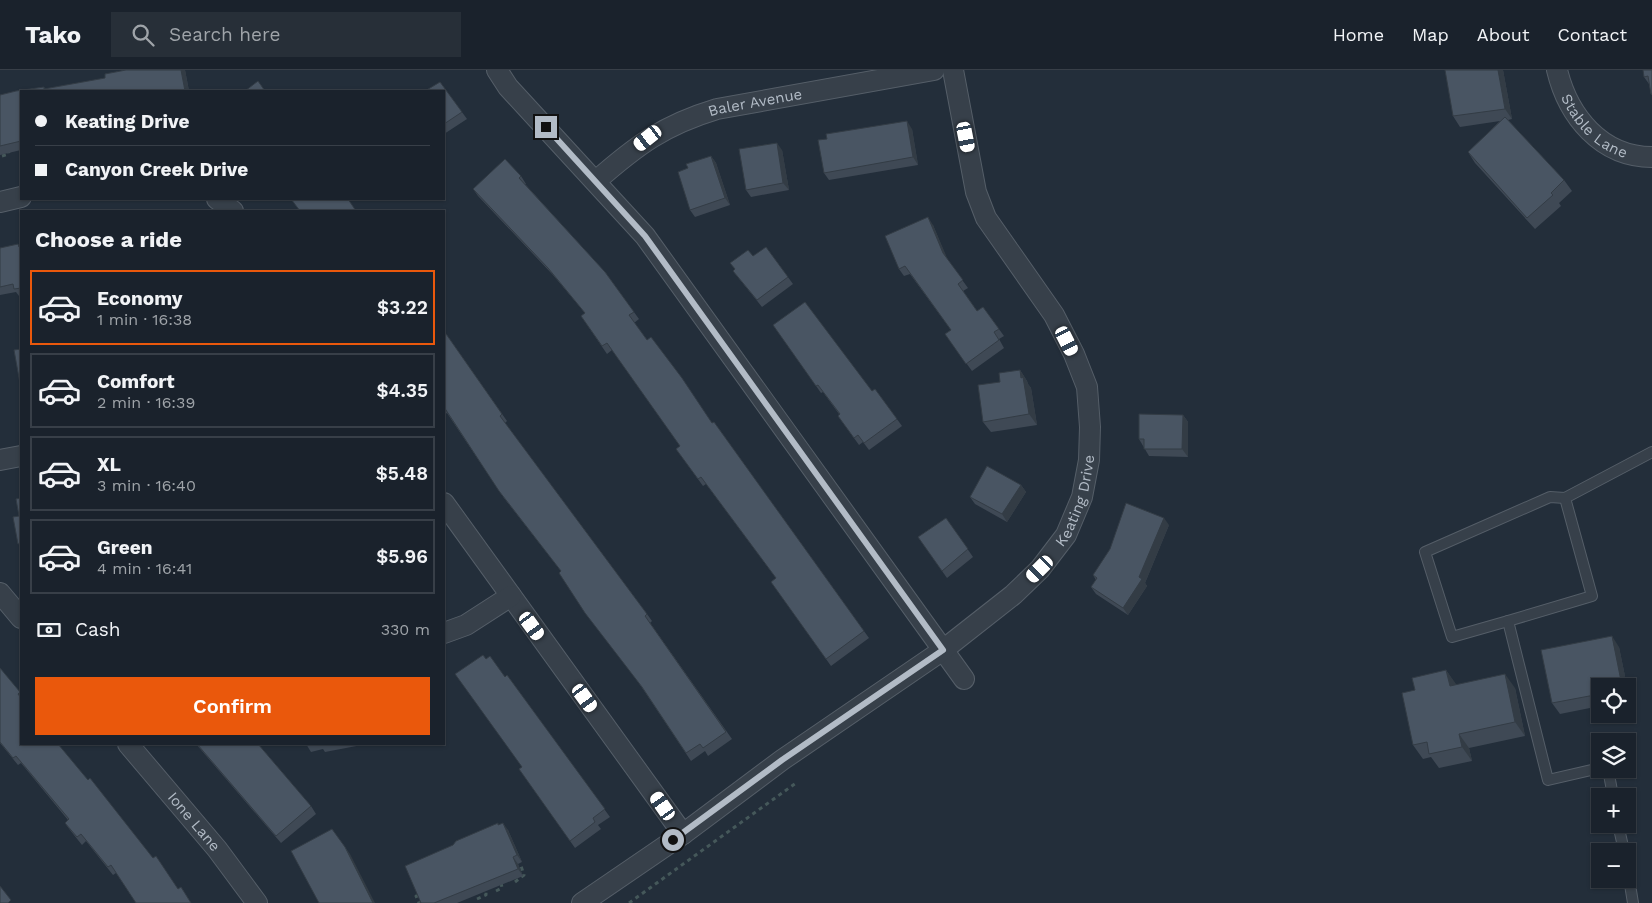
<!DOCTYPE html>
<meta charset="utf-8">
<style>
body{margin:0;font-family:"Work Sans",sans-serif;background:#272f38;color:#f1f3f6;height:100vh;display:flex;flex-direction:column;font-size:19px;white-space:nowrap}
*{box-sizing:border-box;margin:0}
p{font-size:16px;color:#9fa4a9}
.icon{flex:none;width:28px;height:28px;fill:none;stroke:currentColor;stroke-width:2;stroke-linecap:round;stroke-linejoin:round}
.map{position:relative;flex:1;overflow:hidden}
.sheet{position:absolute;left:20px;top:140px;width:425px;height:535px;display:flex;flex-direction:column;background:#1a222c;border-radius:0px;box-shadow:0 1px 4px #0004,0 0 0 1px #383f48}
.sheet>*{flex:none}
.guide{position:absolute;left:20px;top:20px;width:425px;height:110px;border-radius:0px;box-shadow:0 1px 4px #0004,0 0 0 1px #383f48;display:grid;align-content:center;height:110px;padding:0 15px;background:#1a222c}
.controls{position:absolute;left:1591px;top:608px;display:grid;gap:10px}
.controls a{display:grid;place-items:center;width:45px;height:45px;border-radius:0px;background:#1a222c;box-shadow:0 1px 4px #0004,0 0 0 1px #383f48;font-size:25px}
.end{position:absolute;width:22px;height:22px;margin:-11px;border:6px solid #b2bbc6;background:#111;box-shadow:0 0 0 2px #111}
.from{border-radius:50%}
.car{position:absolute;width:15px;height:30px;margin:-15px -8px;border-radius:6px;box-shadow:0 0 4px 1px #0007;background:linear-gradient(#fff 24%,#345 0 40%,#fff 0 76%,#345 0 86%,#fff 0)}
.guide b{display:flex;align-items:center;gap:18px;height:48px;font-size:19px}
.guide b+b{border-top:1px solid #383f48}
.guide i{width:12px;height:12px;background:#f1f3f6}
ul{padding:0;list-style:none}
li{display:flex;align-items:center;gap:15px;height:75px;margin:0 10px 8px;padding:0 5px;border:2px solid #383f48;border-radius:0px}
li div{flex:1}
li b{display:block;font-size:19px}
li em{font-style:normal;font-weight:600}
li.on{border-color:#ea580c}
li>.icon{width:45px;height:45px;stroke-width:1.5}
h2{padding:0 15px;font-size:22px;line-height:60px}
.pay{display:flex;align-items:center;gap:12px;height:55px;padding:0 15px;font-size:19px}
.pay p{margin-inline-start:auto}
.cta{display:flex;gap:10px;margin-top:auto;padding:10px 15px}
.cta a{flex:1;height:58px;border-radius:0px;background:#ea580c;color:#fff;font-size:20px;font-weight:600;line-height:58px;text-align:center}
header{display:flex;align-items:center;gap:30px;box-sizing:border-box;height:70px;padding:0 25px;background:#1a222c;border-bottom:1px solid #383f48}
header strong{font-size:24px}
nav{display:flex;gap:28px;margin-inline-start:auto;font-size:18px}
.search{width:350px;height:45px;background:#272f38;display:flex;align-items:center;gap:12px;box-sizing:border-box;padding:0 18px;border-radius:0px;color:#9fa4a9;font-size:19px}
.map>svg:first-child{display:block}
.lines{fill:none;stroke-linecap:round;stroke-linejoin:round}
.service-casing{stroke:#555e68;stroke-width:12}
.minor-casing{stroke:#555e68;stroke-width:22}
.path{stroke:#45585a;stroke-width:3;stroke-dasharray:4 4;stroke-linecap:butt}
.service{stroke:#37404a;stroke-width:10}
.minor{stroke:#37404a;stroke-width:20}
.wall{fill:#3f4955}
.shaded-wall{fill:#333c45}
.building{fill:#495563;stroke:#333c45}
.route{stroke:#b2bbc6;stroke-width:6}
.labels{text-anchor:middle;stroke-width:5;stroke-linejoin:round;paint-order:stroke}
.street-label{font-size:15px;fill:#b2bbc6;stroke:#1c252f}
</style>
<header>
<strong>Tako</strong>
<div class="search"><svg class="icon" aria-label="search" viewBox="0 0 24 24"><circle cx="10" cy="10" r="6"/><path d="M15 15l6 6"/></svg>Search here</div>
<nav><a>Home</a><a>Map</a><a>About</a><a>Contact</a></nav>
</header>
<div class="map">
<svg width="1652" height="833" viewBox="0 0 1652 833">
<rect width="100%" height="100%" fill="#232e3a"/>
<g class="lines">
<defs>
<g id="service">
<path d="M1508,551l-56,16 -27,-85 125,-55 15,1"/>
<path d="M1600,698l-52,12 -40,-159 84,-25 -27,-98 87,-46"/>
<path d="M1608,699l5,27"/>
<path d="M1618,754l6,27"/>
<path d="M1628,802l5,31"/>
</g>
<g id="minor">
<path d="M497,0l11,17 137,149 319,443"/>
<path id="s1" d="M1557,0c11,46 44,87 95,87"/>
<path id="s2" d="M596,111c41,-36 68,-56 121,-72l217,-39"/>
<path d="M217,129l16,12"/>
<path d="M0,132l21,-5"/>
<path d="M0,390l21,-4"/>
<path d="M444,433l239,331"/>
<path d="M0,523l21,25"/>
<path d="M444,563l22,-8 45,-29"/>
<path id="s3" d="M128,674l89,105 40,54"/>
<path id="s4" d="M582,833l101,-69 99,-74 161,-110 70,-55 27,-26 26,-34 16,-38 7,-37 1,-33 -3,-40 -13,-33 -20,-39 -68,-97 -10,-26 -23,-122"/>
</g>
</defs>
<use href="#service" class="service-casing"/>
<use href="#minor" class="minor-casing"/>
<g class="path">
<path d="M2,86l7,-2 -1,-5"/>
<path d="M515,812l9,-7 -4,-12"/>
<path d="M496,821l6,-3 -1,-6"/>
<path d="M418,826h-2l3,7"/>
<path d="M477,829l9,-4v-6"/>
<path d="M629,833l167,-120"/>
</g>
<use href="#service" class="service"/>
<use href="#minor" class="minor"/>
</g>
<g class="wall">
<path d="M126,0h59l4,21h-168v59l-21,5v-60l16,-4 28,-4 1,2 60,-11v-4z"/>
<path d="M1503,0l9,49 -4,1 56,60 8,11 -13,12 2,3 -26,23 -60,-66 -7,-11 32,-31 -40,6 -7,-11z"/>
<path d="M1652,0v25l-1,-1 -2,-10 -5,-7z"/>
<path d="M440,12l27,37 -23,15v-43z"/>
<path d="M912,59l6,36 -89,15 -5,-7z"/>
<path d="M782,80l7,40 -38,7 -5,-7z"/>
<path d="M711,86l5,7 14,42 -35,12 -5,-7 -2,-42z"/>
<path d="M521,106l5,8h-1l80,88 34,47 -5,4 78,100 2,-1 155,216 -38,28 -60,-84 5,-4 -70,-94 -3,2 -27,-37 4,-3 -68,-96 -5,4 -26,-38 4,-3 -32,-38 -75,-79 -5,-7z"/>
<path d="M933,155l14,34 21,29 -5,3 14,20 6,-4 21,29 -5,3 5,9 -32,23 -27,-37 6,-4 -41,-56 -6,2 -5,-7z"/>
<path d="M21,177v49h-2l-3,-4 -16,3v-47z"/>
<path d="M766,177l27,37 -31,23 -29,-36z"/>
<path d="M773,255l99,66 3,-2 27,37 -33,24 -6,-8 -4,3 -21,-29 1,-2 -16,-22 -2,1z"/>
<path d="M444,261l63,90 -2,2 142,191 5,7 -2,2 82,116 -24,17 -3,-5 -14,10 -46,-69 -84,-121 -57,-73 -57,-85 -3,2z"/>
<path d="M1020,300l7,11 1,3 3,4 6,37 -46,7 -8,-10z"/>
<path d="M1183,345l5,7v35l-39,-1 -10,-17z"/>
<path d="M1021,415l5,7 -19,30 -32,-18 -5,-7z"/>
<path d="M946,448l27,39 -26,21 -29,-41z"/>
<path d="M1169,455l-24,58 2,3 -19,29 -32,-21 -5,-7 5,-7 -3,-5z"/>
<path d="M1619,577l8,39h-27v20l-40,8 -8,-11z"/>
<path d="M486,589l19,18 2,-2 103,142 -12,8 3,4 -26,19 -56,-79 3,-2z"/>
<path d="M0,598l21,26v50l67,36 90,109 3,-2 10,16h-55l-20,-30 -3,2 -27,-34 -4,4 -12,-15 -5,-7 3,-3 -47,-57 -3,2 -18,-22z"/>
<path d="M1446,600l10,15 59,3 10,48 -56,12 3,13 -33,7 -8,-11 -8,2 -10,-14 2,-55z"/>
<path d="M196,674h62l53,62 5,8 -35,29z"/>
<path d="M306,674h61l-42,8 -2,-3 -12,3z"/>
<path d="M499,755l9,5 14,32 -4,2 5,12 -66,27h-36z"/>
</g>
<g class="shaded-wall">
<path d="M181,0h4l4,21h-4z"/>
<path d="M1498,0h5l9,49 -7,-10z"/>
<path d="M907,51l5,8 6,36 -5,-8z"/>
<path d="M777,73l5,7 7,40 -6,-7z"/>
<path d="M711,86l5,7 14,42 -5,-7z"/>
<path d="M928,147l5,8 15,35 -5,-7z"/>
<path d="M1020,300l7,11 1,3 3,4 6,37 -8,-11z"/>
<path d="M1183,345l5,7v35l-6,-8z"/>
<path d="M1021,415l5,7 -19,30 -5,-8z"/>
<path d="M1164,448l5,7 -24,58 2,3 -19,29 -5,-7 16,-31z"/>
<path d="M1612,566l7,11 8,39h-5z"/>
<path d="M1446,600l10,14 3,16 -9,-14z"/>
<path d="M1505,604l10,14 10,48 -10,-14z"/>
<path d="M1628,618l2,12 -2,-4z"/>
<path d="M1459,664l10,14 3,13 -10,-14z"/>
<path d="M503,753l5,7 14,32 -5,-7z"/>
<path d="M345,777l5,7 25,49h-2z"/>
<path d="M513,787l5,7 5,12 -5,-7z"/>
</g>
<g class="building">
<path d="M126,0h55l4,21h-164v50l-21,5v-51l16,-4 28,-4v2l61,-11v-4z"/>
<path d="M1445,0h53l7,39 -52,7z"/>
<path d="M1643,0h9v24h-1l-3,-18 -4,1z"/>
<path d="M258,11l7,10h-20z"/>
<path d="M440,12l22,30 -18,12v-33h-19z"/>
<path d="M1505,47l59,63 -13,13 2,2 -26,23 -59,-66z"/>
<path d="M907,51l6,36 -89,16 -6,-33 9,-1 -1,-5z"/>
<path d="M777,73l6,40 -37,7 -7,-41z"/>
<path d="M711,86l14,42 -35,12 -12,-38 10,-4 -2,-4z"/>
<path d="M505,89l16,17 -2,2 86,94 29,40 -5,3 18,25 4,-3 31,41 30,45 2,-1 150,209 -38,28 -55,-77 5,-4 -75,-101 -3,2 -22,-30 4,-3 -73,-103 -5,3 -21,-30 4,-3 -37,-45 -75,-79z"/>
<path d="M291,129h57l8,12h-56z"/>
<path d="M928,147l15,36 20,27 -5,4 19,27 6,-4 16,22 -5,3 5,8 -33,24 -21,-30 6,-4 -46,-64 -6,3 -14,-33z"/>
<path d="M18,174l1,3h2v41l-7,1 -1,-5 -13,3v-39z"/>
<path d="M766,177l22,30 -31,23 -24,-29 2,-2 -5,-6 18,-13 5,6z"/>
<path d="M805,232l67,89 3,-2 22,30 -33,24 -6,-8 -4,3 -16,-22 2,-2 -22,-29 -2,1 -43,-61z"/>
<path d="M444,261l58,83 -2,2 147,198 -2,2 81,116 -23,16 -3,-4 -14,9 -44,-66 -57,-74 -26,-40 2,-2 -62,-80 -55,-84z"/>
<path d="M21,279v40l-7,-39z"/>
<path d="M1020,300l1,8 2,-1 6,37 -46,8 -5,-37 22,-3 -1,-9z"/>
<path d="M1139,344l44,1 -1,34h-38v-10h-5z"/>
<path d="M987,396l34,19 -19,29 -32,-17z"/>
<path d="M21,428v45l-3,1 -5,-27 6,-1 -3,-17z"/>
<path d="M1126,433l38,15 -25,59 3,2 -19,29 -32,-21 6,-9 -4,-3 17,-26z"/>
<path d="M946,448l22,31 -26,22 -24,-34z"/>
<path d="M1612,566l10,50h-22v8l-48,9 -11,-53z"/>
<path d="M483,585l3,4 4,-3 15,21 2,-2 98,134 -12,9 2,4 -25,19 -51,-72 3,-2 -67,-93z"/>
<path d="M0,598l20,24 -2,2 3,4v46h37l30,36 2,-2 63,80 3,-2 22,33 3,-2 10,16h-55l-25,-38 -3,2 -27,-33 -4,3 -12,-14 4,-4 -53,-63 -3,2 -13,-16z"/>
<path d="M1446,600l4,16 55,-12 10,48 -56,12 3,13 -33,7 -2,-12 -14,3 -11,-52 13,-3 -3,-12z"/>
<path d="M197,674h61l53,62 -35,30z"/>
<path d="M498,753v2l5,-2 14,32 -4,2 5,12 -84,34h-13l-16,-37 48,-21 3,-4z"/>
<path d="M332,759l13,18 28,56h-54l-28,-52z"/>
<path d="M0,816l11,14 -3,3h-8z"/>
</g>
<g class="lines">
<path class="route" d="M546,57l99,109 298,414 -161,110 -109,80"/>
</g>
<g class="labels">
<g class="street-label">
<text dy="5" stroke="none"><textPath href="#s2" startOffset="181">Baler Avenue</textPath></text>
<text dy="5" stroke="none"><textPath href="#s1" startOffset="70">Stable Lane</textPath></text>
<text dy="5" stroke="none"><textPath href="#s4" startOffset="646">Keating Drive</textPath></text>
<text dy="5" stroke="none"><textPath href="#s3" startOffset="102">Ione Lane</textPath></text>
</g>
</g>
</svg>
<div class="controls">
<a><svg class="icon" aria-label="locate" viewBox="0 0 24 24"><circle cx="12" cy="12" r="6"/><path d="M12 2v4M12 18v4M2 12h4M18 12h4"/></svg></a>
<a><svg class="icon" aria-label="layers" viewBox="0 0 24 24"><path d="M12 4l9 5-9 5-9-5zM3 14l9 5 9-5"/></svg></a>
<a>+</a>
<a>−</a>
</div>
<i class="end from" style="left:673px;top:770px"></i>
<i class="end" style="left:546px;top:57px"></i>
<i class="car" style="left:966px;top:67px;rotate:169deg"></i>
<i class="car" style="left:648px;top:68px;rotate:232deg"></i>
<i class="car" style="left:1067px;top:271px;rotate:153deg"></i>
<i class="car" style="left:1040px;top:499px;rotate:225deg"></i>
<i class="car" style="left:532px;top:556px;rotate:144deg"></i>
<i class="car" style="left:585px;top:628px;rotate:144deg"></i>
<i class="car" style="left:663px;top:736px;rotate:325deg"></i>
<div class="guide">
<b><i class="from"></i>Keating Drive</b>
<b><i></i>Canyon Creek Drive</b>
</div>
<section class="sheet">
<h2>Choose a ride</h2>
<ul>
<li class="on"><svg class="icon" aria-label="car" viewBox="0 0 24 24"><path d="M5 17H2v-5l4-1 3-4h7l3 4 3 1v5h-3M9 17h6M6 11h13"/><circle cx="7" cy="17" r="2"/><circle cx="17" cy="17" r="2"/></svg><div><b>Economy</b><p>1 min · 16:38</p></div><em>$3.22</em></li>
<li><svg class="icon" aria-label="car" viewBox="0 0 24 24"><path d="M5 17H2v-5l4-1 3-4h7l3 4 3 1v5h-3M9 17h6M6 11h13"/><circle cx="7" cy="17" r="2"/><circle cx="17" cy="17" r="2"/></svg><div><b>Comfort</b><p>2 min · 16:39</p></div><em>$4.35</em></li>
<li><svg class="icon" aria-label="car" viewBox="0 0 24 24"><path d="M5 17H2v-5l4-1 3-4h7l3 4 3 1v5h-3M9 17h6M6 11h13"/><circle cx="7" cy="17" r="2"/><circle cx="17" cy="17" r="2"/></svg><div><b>XL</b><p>3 min · 16:40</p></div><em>$5.48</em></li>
<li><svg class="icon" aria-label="car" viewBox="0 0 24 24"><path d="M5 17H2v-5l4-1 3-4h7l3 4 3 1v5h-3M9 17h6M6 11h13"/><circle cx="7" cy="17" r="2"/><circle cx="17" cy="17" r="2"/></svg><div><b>Green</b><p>4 min · 16:41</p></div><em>$5.96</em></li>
</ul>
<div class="pay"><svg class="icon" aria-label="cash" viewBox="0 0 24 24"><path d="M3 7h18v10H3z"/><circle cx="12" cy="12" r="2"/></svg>Cash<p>330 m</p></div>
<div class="cta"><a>Confirm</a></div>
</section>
</div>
